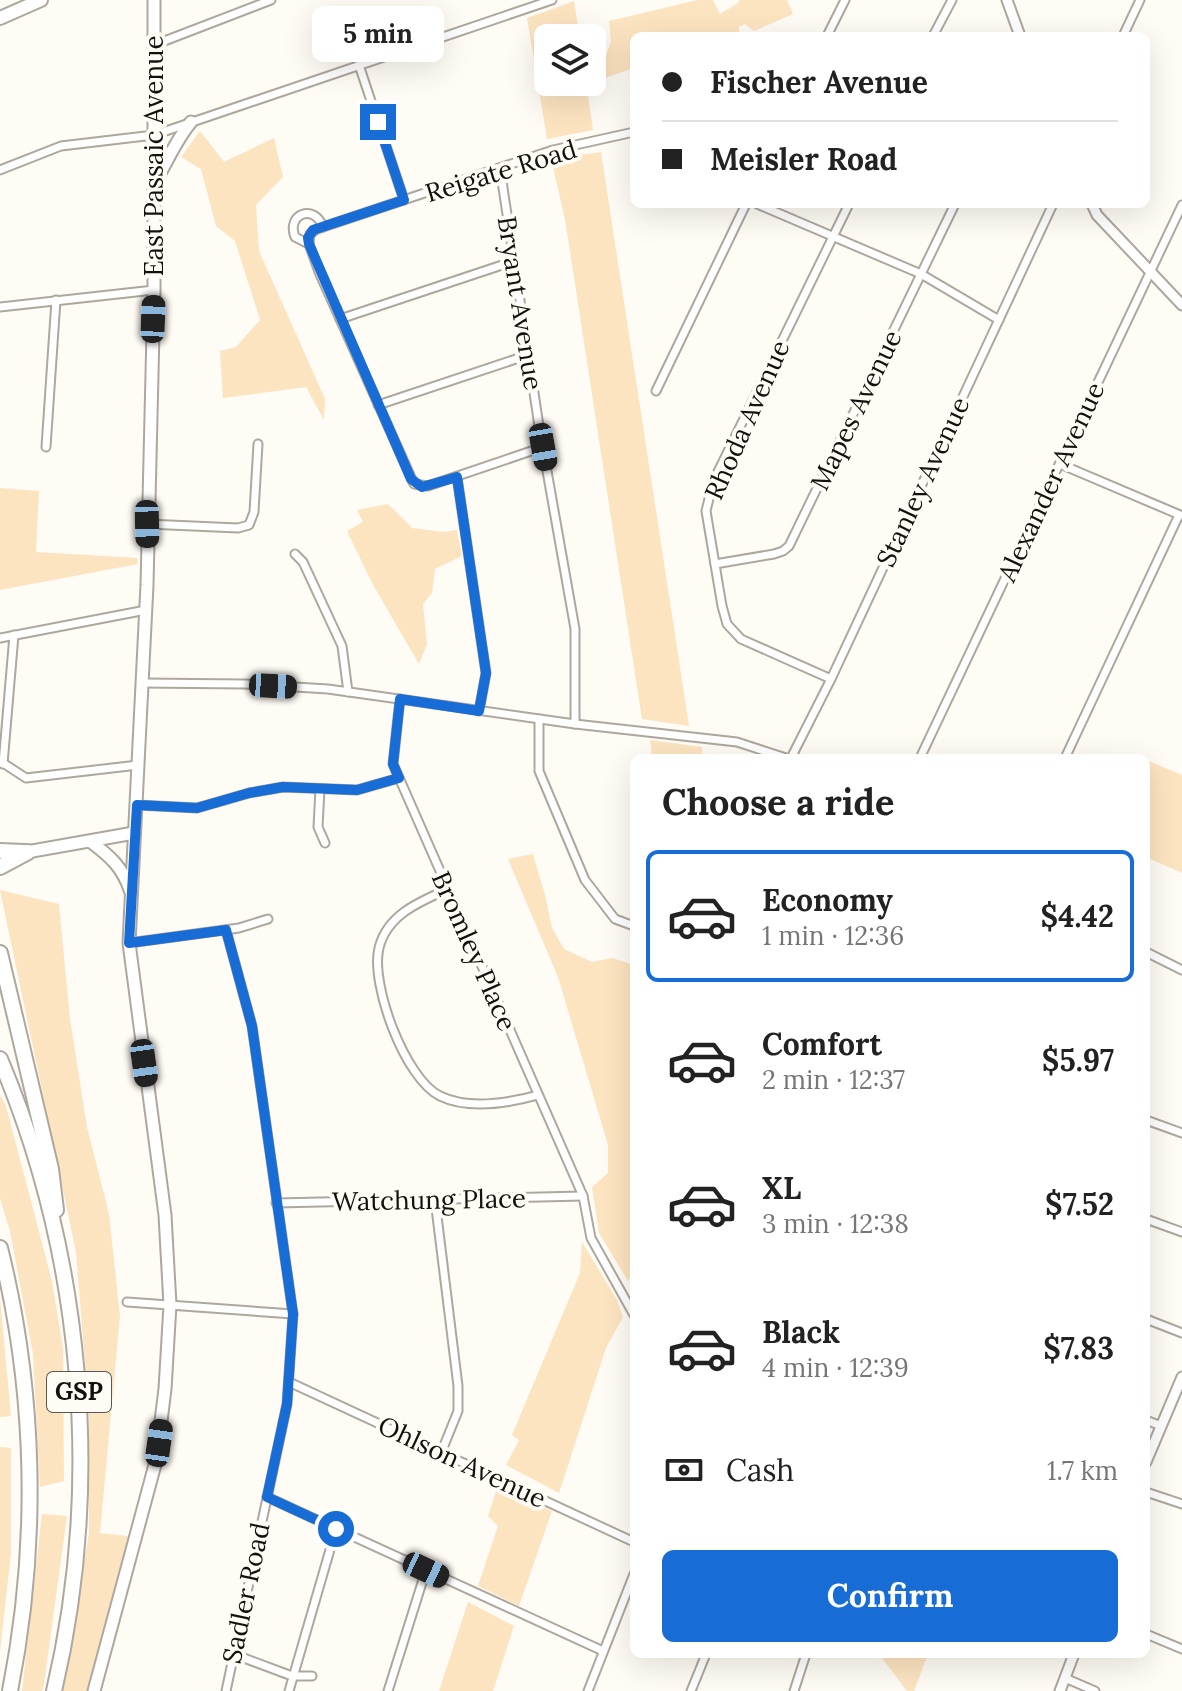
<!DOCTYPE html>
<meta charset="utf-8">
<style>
body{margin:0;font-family:Lora,serif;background:#f2f2f2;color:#222;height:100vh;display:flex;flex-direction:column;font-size:30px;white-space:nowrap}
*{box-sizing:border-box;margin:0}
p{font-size:26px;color:#767676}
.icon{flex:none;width:44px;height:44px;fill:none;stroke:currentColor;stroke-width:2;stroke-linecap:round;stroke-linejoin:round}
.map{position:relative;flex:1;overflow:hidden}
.sheet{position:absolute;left:630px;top:754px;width:520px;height:904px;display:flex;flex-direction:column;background:#fff;border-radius:12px;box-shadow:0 8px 32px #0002}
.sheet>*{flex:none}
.hud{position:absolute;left:630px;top:32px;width:520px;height:176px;border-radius:12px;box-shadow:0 8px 32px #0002;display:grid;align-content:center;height:176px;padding:0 32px;background:#fff}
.fabs{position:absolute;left:534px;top:24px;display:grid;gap:16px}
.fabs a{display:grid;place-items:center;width:72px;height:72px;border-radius:12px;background:#fff;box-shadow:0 8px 32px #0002;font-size:40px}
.end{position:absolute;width:36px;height:36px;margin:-18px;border:10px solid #176cd6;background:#fff;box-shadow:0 0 0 4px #fff}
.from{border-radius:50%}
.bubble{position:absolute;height:56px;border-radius:12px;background:#fff;box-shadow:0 8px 32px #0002;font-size:26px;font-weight:800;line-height:56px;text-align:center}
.car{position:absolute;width:24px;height:48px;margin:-24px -12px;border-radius:10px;box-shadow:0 0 6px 2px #0007;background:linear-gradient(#222 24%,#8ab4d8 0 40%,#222 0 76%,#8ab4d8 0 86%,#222 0)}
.hud b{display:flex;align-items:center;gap:28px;height:76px;font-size:30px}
.hud b+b{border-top:2px solid #e0e0e0}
.hud i{width:20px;height:20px;background:#222}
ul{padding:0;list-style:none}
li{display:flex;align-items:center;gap:24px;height:132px;margin:0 16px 12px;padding:0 16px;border:4px solid transparent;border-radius:12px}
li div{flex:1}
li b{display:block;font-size:30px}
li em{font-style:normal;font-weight:800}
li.current{border-color:#176cd6}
li>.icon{width:72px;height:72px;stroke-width:1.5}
h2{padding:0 32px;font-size:36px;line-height:96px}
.pay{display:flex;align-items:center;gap:20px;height:88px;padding:0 32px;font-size:30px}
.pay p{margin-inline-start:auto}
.action{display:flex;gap:16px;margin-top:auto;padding:16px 32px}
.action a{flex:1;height:92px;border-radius:12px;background:#176cd6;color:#fff;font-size:32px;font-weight:800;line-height:92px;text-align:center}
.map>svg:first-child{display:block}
.green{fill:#fde4c1}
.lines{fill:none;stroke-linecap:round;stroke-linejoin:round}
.minor-casing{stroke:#aea79e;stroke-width:11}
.tertiary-casing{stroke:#aea79e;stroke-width:13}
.secondary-casing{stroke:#aea79e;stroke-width:15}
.primary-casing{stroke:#aea79e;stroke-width:16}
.motorway-casing{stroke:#aea79e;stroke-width:18}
.minor{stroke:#fff;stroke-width:7}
.tertiary{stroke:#fff;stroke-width:9}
.secondary{stroke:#fff;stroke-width:11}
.primary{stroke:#fff;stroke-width:12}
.motorway{stroke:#fff;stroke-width:14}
.route{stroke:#176cd6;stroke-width:10}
.labels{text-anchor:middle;stroke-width:8;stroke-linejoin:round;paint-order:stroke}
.shield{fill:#fffbf5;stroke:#5a5753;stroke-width:2}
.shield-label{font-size:24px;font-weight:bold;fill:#13110e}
.street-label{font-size:26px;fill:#13110e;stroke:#fffbf5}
</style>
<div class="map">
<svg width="1182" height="1691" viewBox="0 0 1182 1691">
<rect width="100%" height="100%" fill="#fffbf5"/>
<g class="green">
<path d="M698,0h15l7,14 18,-11 1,-3h48l6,14 -39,17 -9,-7 -6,3v5l-10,4h-95v32l-38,13 15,-39 -2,-21z"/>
<path d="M574,1l6,37h-32v44h38l7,48 -46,9 -20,-121z"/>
<path d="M200,131l24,31 50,-24 9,39 -27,28 3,46 66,148 -1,21 -18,-33 -83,11 -3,-47 16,-4 24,-27 -25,-79 -19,-15 -15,-57 -20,-12z"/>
<path d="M601,152l88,574 -47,-7 -77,-500 -14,-60z"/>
<path d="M0,488l39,3 -3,61 101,6 1,6 -138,26z"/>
<path d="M388,504l24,24 32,4 13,-2 5,26 -27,13 -3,24 -9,11 4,40 -8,20 -47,-81 -25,-52 16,-9 -6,-12z"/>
<path d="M650,740l52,7v11h-50z"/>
<path d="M1146,760l36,15v98l-36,-16z"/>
<path d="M533,854l12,41 7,33 12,21 28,13 20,-4 22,7v28l-4,14 4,1v262l-6,11 -29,-48 -7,-46 16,-14v-28l-50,-168 -50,-118z"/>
<path d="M0,890l59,14 11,115 17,108 22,87 11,102 -20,217 28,3 -41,155h-25l27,-158v-120l-13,-161z"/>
<path d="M0,1094l6,12 46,175 11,67 1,133 -24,6 -7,-133 -23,-123 -10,-32z"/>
<path d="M582,1242l35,58 6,17 -17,31 -47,145 -53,-28 13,-25 -7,-5 68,-162z"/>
<path d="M0,1297l11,119 -11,1z"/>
<path d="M0,1447l11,1v105l-11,98z"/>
<path d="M498,1485l54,26 -33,95 -41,-20 20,-60 -10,-10z"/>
<path d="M42,1514l25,2 -23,168 -2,7h-20z"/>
<path d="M468,1602l46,24 -21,65h-54z"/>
<path d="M879,1654h49l-14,37h-7z"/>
</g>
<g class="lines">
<defs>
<g id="minor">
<path d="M827,36l18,-36"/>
<path d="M933,36l19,-36"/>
<path d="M1123,36l17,-36"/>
<path d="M154,45l117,-45"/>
<path d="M359,65l45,135"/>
<path d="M500,168l39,258 36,203v95"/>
<path d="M0,170l61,-24 93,-11 398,-135"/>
<path d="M757,204l164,70 78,46"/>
<path d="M309,244l10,28 95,212 14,2 115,-39"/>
<path d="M309,244l1,-10 7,-5 236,-79 81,-18"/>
<path d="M309,244l-14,-7c-9,-23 19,-34 28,-10"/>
<path d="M0,307l154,-17"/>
<path d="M340,319l174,-58"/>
<path d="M656,391l90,-187"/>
<path d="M378,405l150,-50"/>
<path d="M46,447l10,-147"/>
<path d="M1060,464l120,51"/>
<path d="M457,477l29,196 -7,38"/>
<path d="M147,524l91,4 11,-3 5,-13 4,-68"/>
<path d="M295,554l8,8 39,84 6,46"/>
<path d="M715,564l59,-10 9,-3 6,-5 166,-342"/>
<path d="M0,638l146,-28"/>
<path d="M831,679l-90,-40 -14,-15 -5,-18 -16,-95 7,-29 136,-278"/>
<path d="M141,683l104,1 83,5 247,35 162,18 49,16"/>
<path d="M400,699l-7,65 190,432 8,42 43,77"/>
<path d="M539,719v52l46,109 30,39 19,7"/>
<path d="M791,758l40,-79 222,-475"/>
<path d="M920,758l262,-553"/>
<path d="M1065,758l114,-243"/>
<path d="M0,761l26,17 112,-13"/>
<path d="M3,764l11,-129"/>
<path d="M320,789l-2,38 7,16"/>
<path d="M137,805l60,3 52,-15 34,-6 74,3 42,-12"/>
<path d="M446,890c-27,12 -59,25 -67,58 -9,36 26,131 61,148 29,14 69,7 98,-1"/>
<path d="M226,930l26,96 41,288 -6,90 -61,287"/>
<path d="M129,943l110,-15 29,-9"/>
<path d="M1146,952l36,18"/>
<path d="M1146,1120l36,13"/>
<path d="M435,1200l23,186v25l-17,42"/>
<path d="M276,1203l307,-7"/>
<path d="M1146,1219l36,13"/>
<path d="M127,1302l166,12"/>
<path d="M1146,1319l36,14"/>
<path d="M289,1382l345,160"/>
<path d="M1146,1420l15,6"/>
<path d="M1146,1492l36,12"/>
<path d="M267,1497l336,154"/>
<path d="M1146,1634l36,15"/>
<path d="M233,1654l59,22h20"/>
<path d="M1065,1678l30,13"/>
<path d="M289,1691l47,-162"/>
<path d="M388,1691l38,-121"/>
<path d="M588,1691l46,-117"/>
<path d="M691,1691l15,-37"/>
<path d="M794,1691l12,-37"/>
</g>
<g id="tertiary">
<path d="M1007,0l13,36"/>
<path d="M1092,204l5,11 85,90"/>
<path d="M1146,1462l36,-85"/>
<path d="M1060,1691l14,-37"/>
</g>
<g id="secondary">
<path d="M154,183c13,-20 21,-42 37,-61"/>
<path d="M91,842c19,14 32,26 39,48"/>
<path d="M21,853l113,-20"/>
<path d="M94,1691l62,-230 9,-72 5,-84 -5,-90 -36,-272 18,-358 7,-295v-290"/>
</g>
<path id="primary" d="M0,18l41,-18"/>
<g id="motorway">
<path d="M0,851l24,1"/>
<path d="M0,867l28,-15"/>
<path d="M0,953l51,216 5,41"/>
<path d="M0,1059c83,197 103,424 54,632"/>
<path d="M0,1248c36,144 39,297 10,443"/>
</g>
</defs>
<use href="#minor" class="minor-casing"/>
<use href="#tertiary" class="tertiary-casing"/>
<use href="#secondary" class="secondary-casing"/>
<use href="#primary" class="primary-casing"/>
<use href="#motorway" class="motorway-casing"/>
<use href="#minor" class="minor"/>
<use href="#tertiary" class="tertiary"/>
<use href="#secondary" class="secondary"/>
<use href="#primary" class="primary"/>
<use href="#motorway" class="motorway"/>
</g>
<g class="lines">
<path class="route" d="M336,1529l-69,-32 20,-93 6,-90 -41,-288 -26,-96 -97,13 8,-138 60,3 52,-15 34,-6 74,3 42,-12 -6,-14 7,-65 79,12 7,-38 -29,-196 -35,10 -11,-8 -102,-235 -1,-6 5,-8 91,-30 -26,-78"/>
</g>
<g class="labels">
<rect class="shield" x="47" y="1372" width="64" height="40" rx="6"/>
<g class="shield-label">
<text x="79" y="1400">GSP</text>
</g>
<g class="street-label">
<text transform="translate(154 156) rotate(-90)" y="9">East Passaic Avenue</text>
<text transform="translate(501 171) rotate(-17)" y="9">Reigate Road</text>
<text transform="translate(520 303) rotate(81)" y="9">Bryant Avenue</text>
<text transform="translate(856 410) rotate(-64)" y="9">Mapes Avenue</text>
<text transform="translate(747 420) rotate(-66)" y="9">Rhoda Avenue</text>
<text transform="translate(923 482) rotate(-65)" y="9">Stanley Avenue</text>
<text transform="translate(1051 482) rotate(-65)" y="9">Alexander Avenue</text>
<text transform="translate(474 951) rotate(66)" y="9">Bromley Place</text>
<text transform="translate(429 1200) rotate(-1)" y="9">Watchung Place</text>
<text transform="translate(462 1462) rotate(25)" y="9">Ohlson Avenue</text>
<text transform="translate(246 1593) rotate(-78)" y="9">Sadler Road</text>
</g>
</g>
</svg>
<div class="fabs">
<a><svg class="icon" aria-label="layers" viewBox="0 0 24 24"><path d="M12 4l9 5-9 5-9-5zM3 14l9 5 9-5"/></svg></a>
</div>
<i class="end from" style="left:336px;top:1529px"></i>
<i class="end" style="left:378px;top:122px"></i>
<div class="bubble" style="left:312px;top:6px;width:132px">5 min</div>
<i class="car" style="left:153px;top:319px;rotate:2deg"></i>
<i class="car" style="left:543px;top:447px;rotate:170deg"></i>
<i class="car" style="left:147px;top:524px;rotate:179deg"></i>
<i class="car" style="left:273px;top:686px;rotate:93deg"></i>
<i class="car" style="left:144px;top:1063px;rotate:172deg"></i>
<i class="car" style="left:159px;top:1443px;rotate:8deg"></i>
<i class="car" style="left:426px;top:1570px;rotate:115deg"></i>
<div class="hud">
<b><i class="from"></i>Fischer Avenue</b>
<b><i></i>Meisler Road</b>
</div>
<section class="sheet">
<h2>Choose a ride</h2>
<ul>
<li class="current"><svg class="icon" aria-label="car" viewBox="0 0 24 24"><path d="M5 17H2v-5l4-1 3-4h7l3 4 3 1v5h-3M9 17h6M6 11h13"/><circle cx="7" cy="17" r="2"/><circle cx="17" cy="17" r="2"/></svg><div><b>Economy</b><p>1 min · 12:36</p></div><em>$4.42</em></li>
<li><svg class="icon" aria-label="car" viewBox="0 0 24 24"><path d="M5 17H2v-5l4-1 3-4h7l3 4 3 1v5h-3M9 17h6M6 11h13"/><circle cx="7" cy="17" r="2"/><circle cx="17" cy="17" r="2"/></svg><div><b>Comfort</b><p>2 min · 12:37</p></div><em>$5.97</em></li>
<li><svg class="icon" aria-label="car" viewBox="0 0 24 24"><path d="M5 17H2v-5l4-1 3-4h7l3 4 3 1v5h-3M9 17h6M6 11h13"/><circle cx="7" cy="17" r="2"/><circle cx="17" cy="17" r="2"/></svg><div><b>XL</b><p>3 min · 12:38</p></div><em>$7.52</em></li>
<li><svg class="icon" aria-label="car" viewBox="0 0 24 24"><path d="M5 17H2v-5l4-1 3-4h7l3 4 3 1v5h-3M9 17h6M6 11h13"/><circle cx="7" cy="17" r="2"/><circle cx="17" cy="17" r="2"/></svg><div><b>Black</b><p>4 min · 12:39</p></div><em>$7.83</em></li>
</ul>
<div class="pay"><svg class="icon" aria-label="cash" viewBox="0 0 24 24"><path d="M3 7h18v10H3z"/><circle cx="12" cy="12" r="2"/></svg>Cash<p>1.7 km</p></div>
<div class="action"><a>Confirm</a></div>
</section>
</div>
